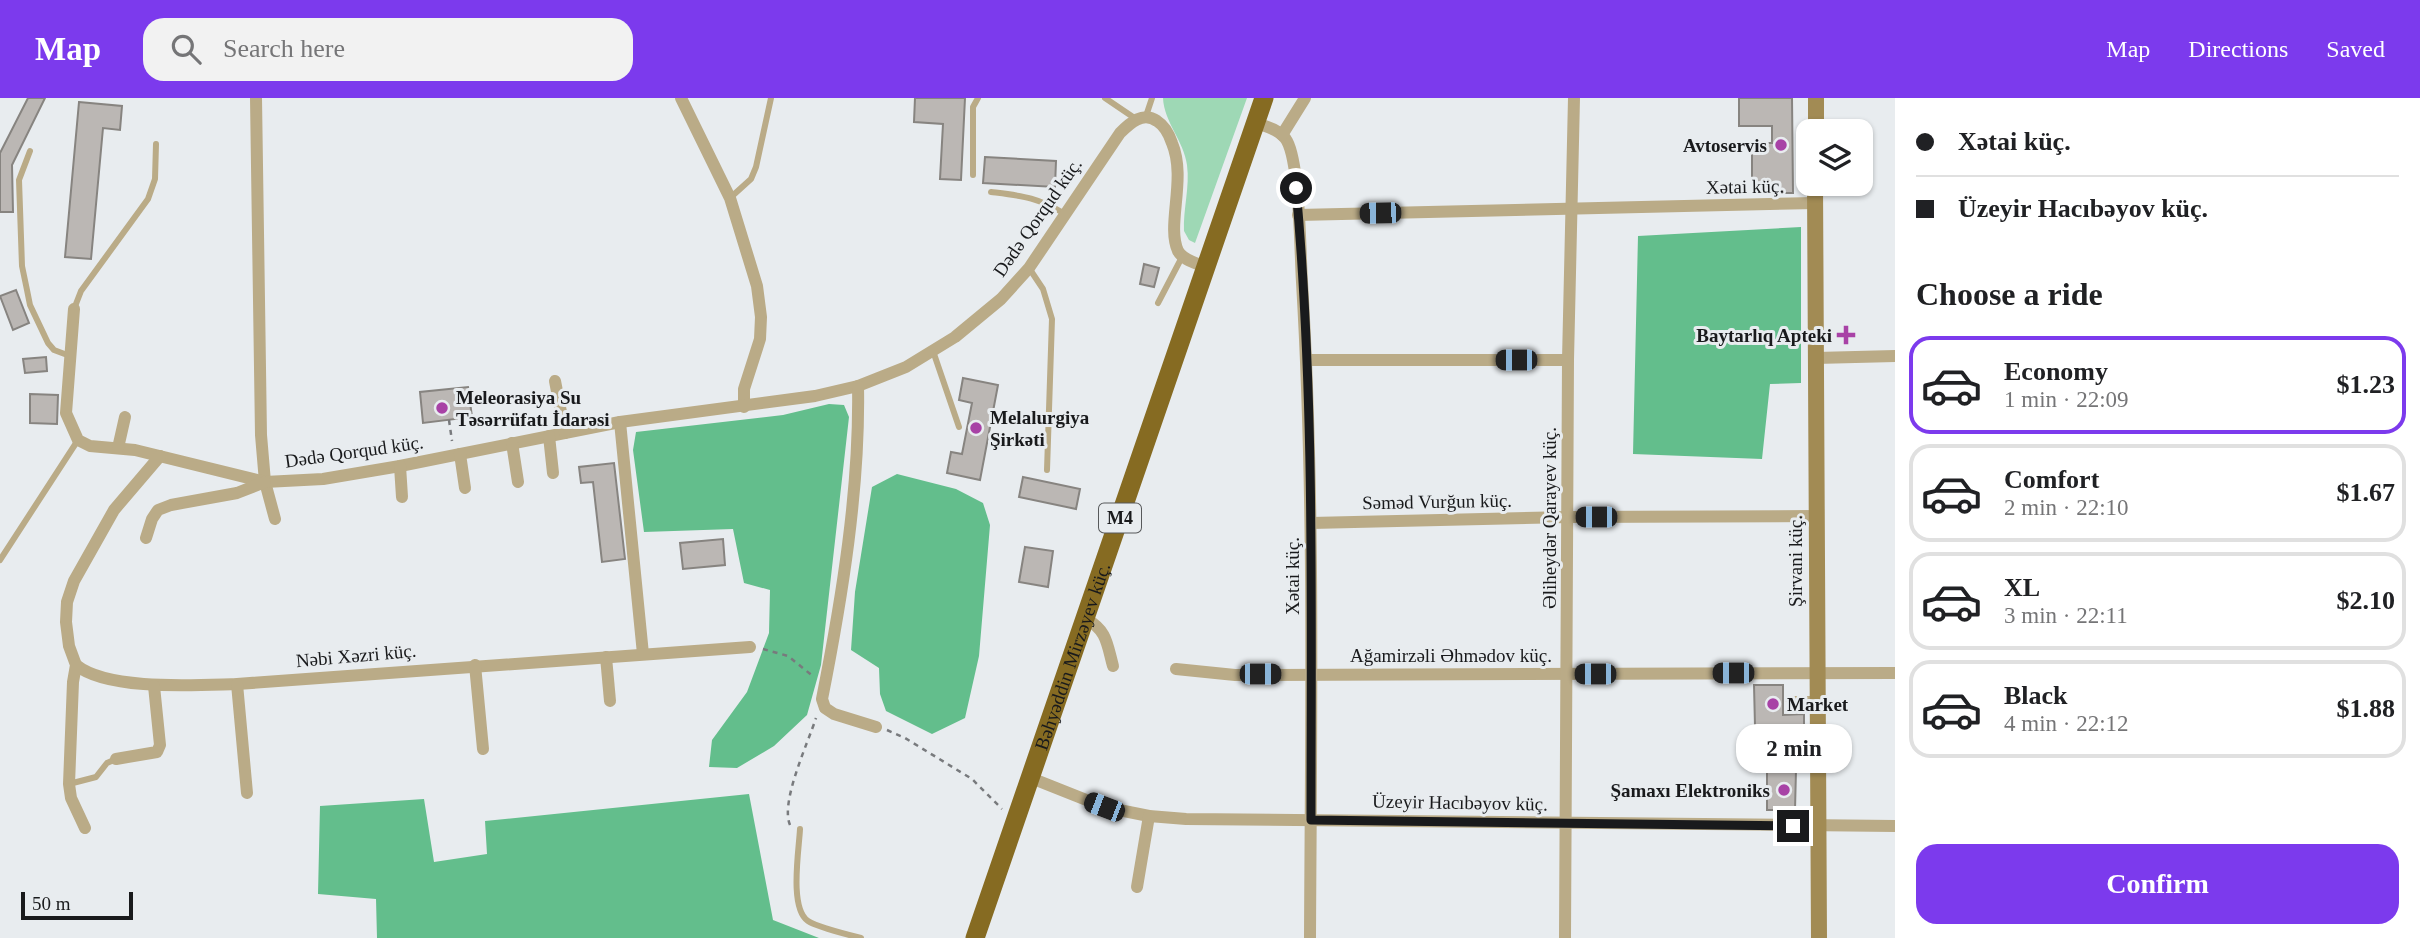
<!DOCTYPE html>
<meta charset="utf-8">
<style>
body{margin:0;font-family:Georgia,serif;background:#f2f2f2;color:#202124;height:100vh;display:flex;flex-direction:column;font-size:26px;white-space:nowrap}
*{box-sizing:border-box;margin:0}
p{font-size:23px;color:#757577}
.icon{flex:none;width:38px;height:38px;fill:none;stroke:currentColor;stroke-width:2;stroke-linecap:round;stroke-linejoin:round}
.map{position:relative;flex:1;overflow:hidden}
.panel{display:flex;flex-direction:column;background:#fff;width:525px}
.panel>*{flex:none}
.hud{display:grid;align-content:center;height:154px;padding:0 21px;background:#fff}
.buttons{position:absolute;left:1796px;top:21px;display:grid;gap:14px}
.buttons a{display:grid;place-items:center;width:77px;height:77px;border-radius:14px;background:#fff;box-shadow:0 2px 5px #0004;font-size:35px}
.scale{position:absolute;left:21px;bottom:18px;width:112px;box-sizing:border-box;padding-left:7px;border:4px solid #191a1c;border-top:0;font-size:19px;line-height:24px;white-space:nowrap;color:#191a1c;-webkit-text-stroke:5px #e8ecef;paint-order:stroke}
.end{position:absolute;width:32px;height:32px;margin:-16px;border:9px solid #191a1c;background:#fff;box-shadow:0 0 0 4px #fff}
.from{border-radius:50%}
.bubble{position:absolute;height:49px;border-radius:21px;background:#fff;box-shadow:0 2px 5px #0004;font-size:23px;font-weight:800;line-height:49px;text-align:center}
.car{position:absolute;width:21px;height:42px;margin:-21px -10px;border-radius:9px;box-shadow:0 0 5px 2px #0007;background:linear-gradient(#222 24%,#8ab4d8 0 40%,#222 0 76%,#8ab4d8 0 86%,#222 0)}
.hud b{display:flex;align-items:center;gap:24px;height:66px;font-size:26px}
.hud b+b{border-top:2px solid #e0e0e0}
.hud i{width:18px;height:18px;background:#202124}
ul{padding:0;list-style:none}
li{display:flex;align-items:center;gap:21px;height:98px;margin:0 14px 10px;padding:0 7px;border:4px solid #e0e0e0;border-radius:21px}
li div{flex:1}
li b{display:block;font-size:26px}
li em{font-style:normal;font-weight:800}
li.on{border-color:#7c3aed}
li>.icon{width:63px;height:63px;stroke-width:1.5}
h2{padding:0 21px;font-size:32px;line-height:84px}
.primary-button{display:flex;gap:14px;margin-top:auto;padding:14px 21px}
.primary-button a{flex:1;height:80px;border-radius:21px;background:#7c3aed;color:#fff;font-size:28px;font-weight:800;line-height:80px;text-align:center}
header{display:flex;align-items:center;gap:42px;box-sizing:border-box;height:98px;padding:0 35px;background:#7c3aed;color:#fff}
header strong{font-size:33px}
nav{display:flex;gap:38px;margin-inline-start:auto;font-size:24px}
.search{width:490px;height:63px;background:#f2f2f2;display:flex;align-items:center;gap:18px;box-sizing:border-box;padding:0 24px;border-radius:21px;color:#757577;font-size:26px}
main{display:flex;flex:1;min-height:0}
.map>svg:first-child{display:block}
.green{fill:#9ed8b5}
.forest{fill:#63be8c}
.building{fill:#bbb7b4;stroke:#878480;stroke-width:2}
.lines{fill:none;stroke-linecap:round;stroke-linejoin:round}
.path{stroke:#787a7d;stroke-width:2.5;stroke-dasharray:5 5;stroke-linecap:butt}
.service{stroke:#baab87;stroke-width:6}
.minor{stroke:#baab87;stroke-width:12}
.secondary{stroke:#a28b54;stroke-width:16}
.trunk{stroke:#866b22;stroke-width:19}
.route{stroke:#191a1c;stroke-width:9}
.poi-dot{fill:#a842a6;stroke:#e8ecef;stroke-width:2.5}
.labels{text-anchor:middle;stroke-width:6;stroke-linejoin:round;paint-order:stroke}
.shield{fill:#e8ecef;stroke:#57595b;stroke-width:2}
.shield-label{font-size:18px;font-weight:bold;fill:#191a1c}
.poi-label{font-size:19px;font-weight:bold;fill:#191a1c;stroke:#e8ecef;text-anchor:end}
.street-label{font-size:19px;fill:#191a1c;stroke:#e8ecef}
</style>
<header>
<strong>Map</strong>
<div class="search"><svg class="icon" aria-label="search" viewBox="0 0 24 24"><circle cx="10" cy="10" r="6"/><path d="M15 15l6 6"/></svg>Search here</div>
<nav><a>Map</a><a>Directions</a><a>Saved</a></nav>
</header>
<main>
<div class="map">
<svg width="1895" height="840" viewBox="0 0 1895 840">
<rect width="100%" height="100%" fill="#e8ecef"/>
<path class="green" d="M1163,0h84l-52,145 -6,-3 -5,-9c-1,-22 6,-44 3,-66 -3,-24 -23,-43 -24,-67z"/>
<g class="forest">
<path d="M1801,129v156l-31,1 -8,75 -129,-5 5,-218z"/>
<path d="M829,306l15,1 5,12 -28,248 -14,50 -33,31 -37,22 -28,-1 3,-27 35,-48 22,-59 1,-43 -26,-7 -11,-54 -89,3 -11,-82 3,-18 147,-17z"/>
<path d="M897,376l59,15 27,14 7,22 -11,131 -14,62 -33,16 -46,-23 -6,-17 -1,-26 -28,-18 4,-58 17,-105z"/>
<path d="M749,696l24,126 46,18h-442l-1,-39 -58,-5 2,-88 104,-7 10,63 53,-8 -2,-33z"/>
</g>
<g class="building">
<path d="M28,0h17l-33,67 1,47h-13v-59z"/>
<path d="M915,0h50l-4,82 -21,-1 3,-55 -29,-2z"/>
<path d="M1739,0h53l1,95h-41v-50h20v-17h-33z"/>
<path d="M79,4l43,4 -2,24 -17,-2 -12,131 -26,-2z"/>
<path d="M985,59l71,4 -1,26 -72,-4z"/>
<path d="M1144,166l15,4 -5,19 -14,-3z"/>
<path d="M16,192l13,33 -16,7 -13,-34z"/>
<path d="M46,259l1,14 -22,2 -2,-14z"/>
<path d="M963,280l35,7 -18,95 -33,-7 4,-21 11,2 10,-51 -13,-3z"/>
<path d="M468,289l4,30 -49,6 -3,-31z"/>
<path d="M30,296l28,1 -1,29 -27,-1z"/>
<path d="M614,365l11,96 -23,3 -9,-80 -12,1 -2,-16z"/>
<path d="M1023,379l57,12 -4,20 -57,-12z"/>
<path d="M723,441l2,26 -42,4 -3,-26z"/>
<path d="M1025,449l28,4 -5,36 -29,-5z"/>
<path d="M1754,587h29v30l21,-1v12h-49z"/>
<path d="M1767,672h29l-1,40h-28z"/>
</g>
<g class="lines">
<g class="path">
<path d="M449,322l3,21"/>
<path d="M763,551l25,7 26,21"/>
<path d="M887,632l18,8 67,41 30,30"/>
<path d="M790,727c-10,-23 18,-82 26,-107"/>
</g>
<g class="service">
<path d="M1105,0l31,21"/>
<path d="M1146,18l6,-18"/>
<path d="M30,53l-11,29 3,86 5,24 3,15 18,38 6,7 16,6"/>
<path d="M973,77v-68l5,-9"/>
<path d="M991,94c32,4 46,5 74,22"/>
<path d="M730,100l21,-19 5,-12 15,-69"/>
<path d="M1029,170l14,21 9,30 -5,151"/>
<path d="M1158,205l24,-46"/>
<path d="M74,211l7,-18 67,-92 7,-20 1,-35"/>
<path d="M933,253l26,76"/>
<path d="M0,462l78,-120"/>
<path d="M1788,601h29"/>
<path d="M69,686l27,-7 11,-14 9,-4"/>
<path d="M800,731c-1,21 -11,79 8,92 9,6 41,14 53,17"/>
</g>
<g class="minor">
<path d="M256,0l5,337 4,47 10,37"/>
<path d="M681,0l49,100 27,88 4,31 -1,22 -16,50v18"/>
<path d="M1256,25c11,4 25,7 31,18 13,24 13,111 15,141 13,219 9,437 8,656"/>
<path d="M1282,37l23,-37"/>
<path d="M1298,117l517,-12"/>
<path d="M74,211l-8,104 12,27 12,6 45,4 130,32 58,-3 77,-13 220,-44 195,-26 43,-10 48,-19 49,-30 46,-38 28,-31 91,-135c10,-10 23,-22 37,-12 8,5 12,13 15,22 15,36 -6,82 6,108 5,9 18,12 27,16"/>
<path d="M1816,260l79,-2"/>
<path d="M1306,262h262"/>
<path d="M555,283l10,52"/>
<path d="M858,288c2,102 -16,212 -36,313l3,9 9,6 42,13"/>
<path d="M620,324l23,232"/>
<path d="M549,338l4,37"/>
<path d="M512,345l6,39"/>
<path d="M118,350l7,-31"/>
<path d="M460,356l5,34"/>
<path d="M400,368l2,31"/>
<path d="M1311,425l258,-6 247,-1"/>
<path d="M146,440l6,-19 6,-9 13,-5 66,-12 28,-11"/>
<path d="M1086,521c21,11 21,25 27,47"/>
<path d="M606,559l4,44"/>
<path d="M76,567c32,26 120,20 161,19l513,-37"/>
<path d="M475,567l8,84"/>
<path d="M1176,571l59,6 660,-2"/>
<path d="M237,586l10,109"/>
<path d="M116,661l41,-7 3,-7 -6,-59"/>
<path d="M1031,680l73,29 45,9 37,3 709,7"/>
<path d="M85,730l-14,-30 -2,-14 4,-102 3,-17 -7,-19 -3,-24 1,-20 7,-21 40,-71 46,-54"/>
<path d="M1137,789l12,-71"/>
<path d="M1565,840l3,-578 6,-262"/>
</g>
<g class="secondary">
<path d="M1816,33v-33"/>
<path d="M1815,86l4,754"/>
</g>
<path class="trunk" id="s1" d="M975,840l289,-840"/>
</g>
<g class="lines">
<path class="route" d="M1296,90c19,210 15,421 15,632l482,6"/>
</g>
<g class="poi-dot">
<circle cx="1781" cy="47" r="7"/>
<path d="M1842.5 226.5h7v7h7v7h-7v7h-7v-7h-7v-7h7z"/>
<circle cx="442" cy="310" r="7"/>
<circle cx="976" cy="330" r="7"/>
<circle cx="1773" cy="606" r="7"/>
<circle cx="1784" cy="692" r="7"/>
</g>
<g class="labels">
<rect class="shield" x="1099" y="405.5" width="42" height="29" rx="5"/>
<g class="shield-label">
<text x="1120" y="426">M4</text>
</g>
<g class="poi-label">
<text x="1767" y="54">Avtoservis</text>
<text x="1832" y="244">Baytarlıq Apteki</text>
<text x="456" y="306" text-anchor="start">Meleorasiya Su<tspan x="456" dy="22">Təsərrüfatı İdarəsi</tspan></text>
<text x="990" y="326" text-anchor="start">Melalurgiya<tspan x="990" dy="22">Şirkəti</tspan></text>
<text x="1787" y="613" text-anchor="start">Market</text>
<text x="1770" y="699">Şamaxı Elektroniks</text>
</g>
<g class="street-label">
<text transform="translate(1745 88) rotate(-1)" y="7">Xətai küç.</text>
<text transform="translate(1037 119) rotate(-55)" y="7">Dədə Qorqud küç.</text>
<text transform="translate(354 353) rotate(-8)" y="7">Dədə Qorqud küç.</text>
<text transform="translate(1437 403) rotate(-1)" y="7">Səməd Vurğun küç.</text>
<text transform="translate(1549 420) rotate(-90)" y="7">Əliheydər Qarayev küç.</text>
<text transform="translate(1795 463) rotate(-90)" y="7">Şirvani küç.</text>
<text transform="translate(1292 478) rotate(-90)" y="7">Xətai küç.</text>
<text transform="translate(356 557) rotate(-5)" y="7">Nəbi Xəzri küç.</text>
<text x="1451" y="564">Ağamirzəli Əhmədov küç.</text>
<text dy="7" stroke="none"><textPath href="#s1" startOffset="298">Bəhyəddin Mirzəyev küç.</textPath></text>
<text transform="translate(1460 704) rotate(1)" y="7">Üzeyir Hacıbəyov küç.</text>
</g>
</g>
</svg>
<div class="buttons">
<a><svg class="icon" aria-label="layers" viewBox="0 0 24 24"><path d="M12 4l9 5-9 5-9-5zM3 14l9 5 9-5"/></svg></a>
</div>
<div class="scale">50 m</div>
<i class="end from" style="left:1296px;top:90px"></i>
<i class="end" style="left:1793px;top:728px"></i>
<div class="bubble" style="left:1736px;top:626px;width:116px">2 min</div>
<i class="car" style="left:1380px;top:115px;rotate:269deg"></i>
<i class="car" style="left:1516px;top:262px;rotate:270deg"></i>
<i class="car" style="left:1596px;top:419px;rotate:270deg"></i>
<i class="car" style="left:1733px;top:575px;rotate:270deg"></i>
<i class="car" style="left:1260px;top:576px;rotate:90deg"></i>
<i class="car" style="left:1595px;top:576px;rotate:270deg"></i>
<i class="car" style="left:1104px;top:709px;rotate:291deg"></i>
</div>
<section class="panel">
<div class="hud">
<b><i class="from"></i>Xətai küç.</b>
<b><i></i>Üzeyir Hacıbəyov küç.</b>
</div>
<h2>Choose a ride</h2>
<ul>
<li class="on"><svg class="icon" aria-label="car" viewBox="0 0 24 24"><path d="M5 17H2v-5l4-1 3-4h7l3 4 3 1v5h-3M9 17h6M6 11h13"/><circle cx="7" cy="17" r="2"/><circle cx="17" cy="17" r="2"/></svg><div><b>Economy</b><p>1 min · 22:09</p></div><em>$1.23</em></li>
<li><svg class="icon" aria-label="car" viewBox="0 0 24 24"><path d="M5 17H2v-5l4-1 3-4h7l3 4 3 1v5h-3M9 17h6M6 11h13"/><circle cx="7" cy="17" r="2"/><circle cx="17" cy="17" r="2"/></svg><div><b>Comfort</b><p>2 min · 22:10</p></div><em>$1.67</em></li>
<li><svg class="icon" aria-label="car" viewBox="0 0 24 24"><path d="M5 17H2v-5l4-1 3-4h7l3 4 3 1v5h-3M9 17h6M6 11h13"/><circle cx="7" cy="17" r="2"/><circle cx="17" cy="17" r="2"/></svg><div><b>XL</b><p>3 min · 22:11</p></div><em>$2.10</em></li>
<li><svg class="icon" aria-label="car" viewBox="0 0 24 24"><path d="M5 17H2v-5l4-1 3-4h7l3 4 3 1v5h-3M9 17h6M6 11h13"/><circle cx="7" cy="17" r="2"/><circle cx="17" cy="17" r="2"/></svg><div><b>Black</b><p>4 min · 22:12</p></div><em>$1.88</em></li>
</ul>
<div class="primary-button"><a>Confirm</a></div>
</section>
</main>
